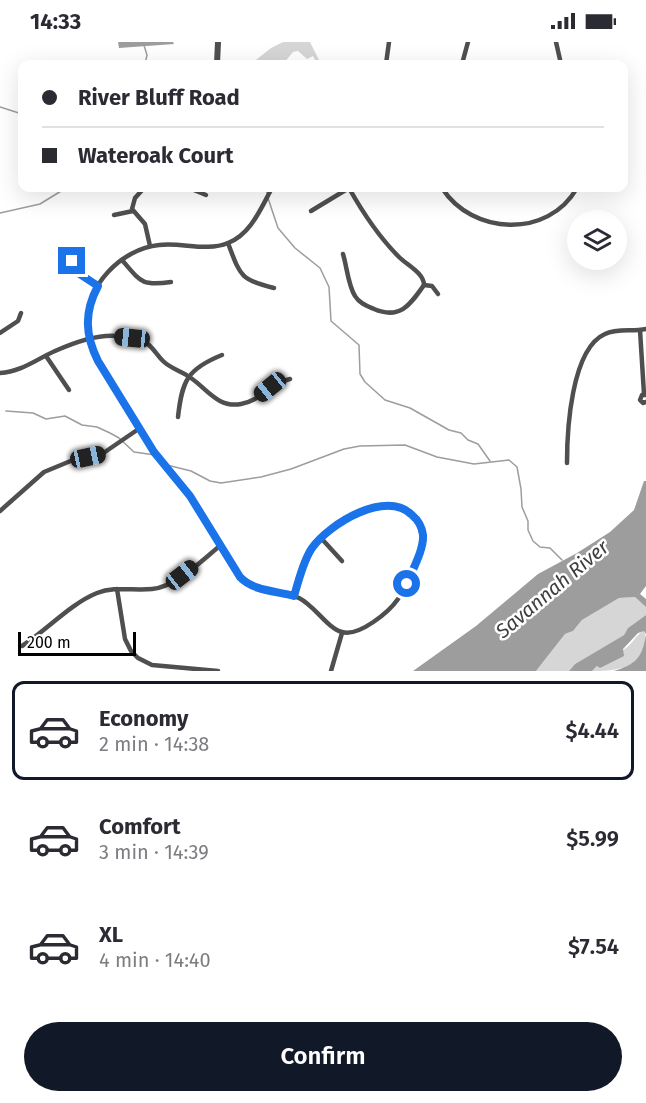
<!DOCTYPE html>
<meta charset="utf-8">
<style>
body{margin:0;font-family:"Fira Sans",sans-serif;background:#f7f7f7;color:#2b2b33;height:100vh;display:flex;flex-direction:column;font-size:22px;white-space:nowrap}
*{box-sizing:border-box;margin:0}
p{font-size:20px;color:#7c7c81}
.icon{flex:none;width:33px;height:33px;fill:none;stroke:currentColor;stroke-width:2;stroke-linecap:round;stroke-linejoin:round}
.map{position:relative;height:629px;overflow:hidden}
.panel{display:flex;flex-direction:column;background:#fff;flex:1}
.panel>*{flex:none}
.top-card{position:absolute;left:18px;top:18px;width:610px;height:132px;border-radius:12px;box-shadow:0 6px 24px #0002;display:grid;align-content:center;height:132px;padding:0 24px;background:#fff}
.fabs{position:absolute;left:567px;top:168px;display:grid;gap:12px}
.fabs a{display:grid;place-items:center;width:60px;height:60px;border-radius:50%;background:#fff;box-shadow:0 6px 24px #0002;font-size:30px}
.scale{position:absolute;left:18px;bottom:15px;width:118px;box-sizing:border-box;padding-left:6px;border:3px solid #000;border-top:0;font-size:16px;line-height:21px;white-space:nowrap;color:#000;-webkit-text-stroke:4px #fff;paint-order:stroke}
.end{position:absolute;width:27px;height:27px;margin:-14px;border:8px solid #1a73e8;background:#fff;box-shadow:0 0 0 3px #fff}
.from{border-radius:50%}
.car{position:absolute;width:18px;height:36px;margin:-18px -9px;border-radius:8px;box-shadow:0 0 4px 2px #0007;background:linear-gradient(#222 24%,#8ab4d8 0 40%,#222 0 76%,#8ab4d8 0 86%,#222 0)}
.top-card b{display:flex;align-items:center;gap:21px;height:57px;font-size:22px}
.top-card b+b{border-top:2px solid #e1e1e2}
.top-card i{width:15px;height:15px;background:#2b2b33}
ul{padding:10px 0 0;list-style:none}
li{display:flex;align-items:center;gap:18px;height:99px;margin:0 12px 9px;padding:0 12px;border:3px solid transparent;border-radius:12px}
li div{flex:1}
li b{display:block;font-size:22px}
li em{font-style:normal;font-weight:600}
li.on{border-color:#111827}
li>.icon{width:54px;height:54px;stroke-width:1.5}
.cta{display:flex;gap:12px;margin-top:auto;padding:12px 24px}
.cta a{flex:1;height:69px;border-radius:36px;background:#111827;color:#fff;font-size:24px;font-weight:600;line-height:69px;text-align:center}
.status{display:flex;justify-content:space-between;align-items:center;height:42px;padding:0 30px;background:#fff;direction:ltr}
.status svg{height:16px;fill:currentColor}
.map>svg:first-child{display:block}
.green{fill:#d6d6d6}
.water{fill:#9d9d9d}
.lines{fill:none;stroke-linecap:round;stroke-linejoin:round}
.stream{stroke:#9d9d9d;stroke-width:1.5}
.minor{stroke:#4f4f4f;stroke-width:4.5}
.tertiary{stroke:#4f4f4f;stroke-width:6}
.route{stroke:#1a73e8;stroke-width:8}
.labels{text-anchor:middle;stroke-width:5;stroke-linejoin:round;paint-order:stroke}
.water-label{font-size:20px;font-style:italic;fill:#3e3e3e;stroke:#fff}
</style>
<div class="status"><b>14:33</b><svg viewBox="0 0 49 12"><path d="M0 12V9h3v3zM5 12V6h3v6zM10 12V3h3v9zM15 12V0h3v12zM26 1h20v11H26zM47 4h2v5h-2z"/></svg></div>
<div class="map">
<svg width="646" height="629" viewBox="0 0 646 629">
<rect width="100%" height="100%" fill="#fff"/>
<g class="green">
<path d="M283,0h27l11,22h-4l-4,-8 -6,3 -9,-8 -5,1 -10,12h-45l10,-3 3,3 20,-16z"/>
<path d="M635,555l11,10v8l-18,13 -4,7 -49,29 -6,7h-33l29,-37 8,-3 9,-11 37,-22z"/>
<path d="M644,588c2,6 2,9 0,15 -5,25 -31,26 -52,26 10,-10 23,-15 34,-23 7,-5 10,-13 18,-18z"/>
</g>
<g class="water">
<path d="M118,0h55l1,2 -55,4z"/>
<path d="M644,439h2v105l-6,8 6,5v8l-11,-10 -16,1 -37,22 -9,11 -8,3 -29,37h-123l63,-45 62,-52 39,-21 33,-21 24,-22z"/>
<path d="M646,573v19l-2,-3 -6,2 -15,16 1,7 -24,12 -3,-2 -5,5h-23l6,-7 49,-29 4,-7z"/>
<path d="M646,593v36h-32c22,-7 28,-13 32,-36z"/>
</g>
<g class="lines">
<g class="stream">
<path d="M143,0l4,13 -2,9"/>
<path d="M0,65l22,7"/>
<path d="M266,146l1,5"/>
<path d="M268,156l10,30 17,20 25,20 9,19 2,34 28,24 1,29 5,8 20,18 25,8 39,22 12,3 7,7 10,4 12,17"/>
<path d="M0,171l40,-9 26,-16"/>
<path d="M6,369l27,2 13,6 19,-3 17,9 15,2 13,6 9,5 15,14 21,3"/>
<path d="M164,420l3,3 24,6 19,10 11,2 40,-6 30,-8 53,-20 16,-3 45,-1 32,12 37,7 35,-4 8,7 4,22 1,18 6,14v9l5,11 7,6 10,1 12,12"/>
</g>
<g class="minor">
<path d="M556,0l5,22"/>
<path d="M386,22l3,-22"/>
<path d="M462,22l6,-22"/>
<path d="M144,146l-9,10 -3,11 13,15 5,22"/>
<path d="M189,146l17,7"/>
<path d="M272,146c-11,20 -21,46 -44,55 -22,9 -46,-1 -69,2 -38,4 -74,41 -72,81 1,12 6,24 11,35l57,91 11,16 24,28 50,81c16,17 40,12 59,21 16,8 28,30 43,34 17,5 47,-20 56,-33 9,-12 25,-50 25,-64 -1,-7 -5,-14 -10,-19 -15,-16 -37,-12 -55,-3 -45,23 -49,37 -64,83"/>
<path d="M349,146c14,25 30,49 50,69 8,8 25,16 25,28"/>
<path d="M442,146c30,47 106,51 135,0"/>
<path d="M311,169l38,-23"/>
<path d="M114,173l19,-4"/>
<path d="M228,201c12,32 12,37 46,45"/>
<path d="M343,212c4,13 5,31 12,42 4,7 12,10 19,13 26,11 36,-4 50,-24"/>
<path d="M72,213c-2,18 12,23 26,31"/>
<path d="M122,218c19,22 19,26 49,22"/>
<path d="M424,243l8,1 6,8"/>
<path d="M640,288l4,64"/>
<path d="M0,291l18,-12 3,-8"/>
<path d="M46,314l23,34"/>
<path d="M0,331c21,-1 37,-14 55,-22 18,-8 42,-17 62,-15 9,1 19,1 27,5 8,5 13,14 19,20 8,8 19,10 28,17 17,12 27,30 50,26 19,-3 30,-21 49,-25"/>
<path d="M646,353h-4l-2,5 3,3 3,-1"/>
<path d="M178,375c4,-36 9,-48 44,-62"/>
<path d="M567,421c0,-32 4,-114 38,-129 12,-6 28,-2 41,-5"/>
<path d="M0,469l44,-39 29,-12 29,-6 38,-26"/>
<path d="M321,496l21,23"/>
<path d="M117,547l8,50 6,12 7,7 14,7 66,6"/>
<path d="M22,604c25,-16 48,-42 75,-53 18,-7 36,-2 55,-4 24,-2 50,-29 69,-44"/>
<path d="M331,629l11,-38"/>
</g>
<path class="tertiary" d="M217,22l1,-22"/>
</g>
<g class="lines">
<path class="route" d="M72,219l3,10 23,15c-14,26 -13,49 0,75l56,91 36,44 50,81c13,14 36,14 54,19 5,-16 9,-35 18,-48 17,-24 74,-59 100,-33 6,5 10,12 11,20 1,15 -11,35 -16,49"/>
</g>
<g class="labels">
<g class="water-label">
<text transform="translate(552 547) rotate(-40)" y="7">Savannah River</text>
</g>
</g>
</svg>
<div class="fabs">
<a><svg class="icon" aria-label="layers" viewBox="0 0 24 24"><path d="M12 4l9 5-9 5-9-5zM3 14l9 5 9-5"/></svg></a>
</div>
<div class="scale">200 m</div>
<i class="end from" style="left:407px;top:542px"></i>
<i class="end" style="left:72px;top:219px"></i>
<i class="car" style="left:132px;top:296px;rotate:276deg"></i>
<i class="car" style="left:270px;top:345px;rotate:231deg"></i>
<i class="car" style="left:88px;top:415px;rotate:78deg"></i>
<i class="car" style="left:182px;top:533px;rotate:52deg"></i>
<div class="top-card">
<b><i class="from"></i>River Bluff Road</b>
<b><i></i>Wateroak Court</b>
</div>
</div>
<section class="panel">
<ul>
<li class="on"><svg class="icon" aria-label="car" viewBox="0 0 24 24"><path d="M5 17H2v-5l4-1 3-4h7l3 4 3 1v5h-3M9 17h6M6 11h13"/><circle cx="7" cy="17" r="2"/><circle cx="17" cy="17" r="2"/></svg><div><b>Economy</b><p>2 min · 14:38</p></div><em>$4.44</em></li>
<li><svg class="icon" aria-label="car" viewBox="0 0 24 24"><path d="M5 17H2v-5l4-1 3-4h7l3 4 3 1v5h-3M9 17h6M6 11h13"/><circle cx="7" cy="17" r="2"/><circle cx="17" cy="17" r="2"/></svg><div><b>Comfort</b><p>3 min · 14:39</p></div><em>$5.99</em></li>
<li><svg class="icon" aria-label="car" viewBox="0 0 24 24"><path d="M5 17H2v-5l4-1 3-4h7l3 4 3 1v5h-3M9 17h6M6 11h13"/><circle cx="7" cy="17" r="2"/><circle cx="17" cy="17" r="2"/></svg><div><b>XL</b><p>4 min · 14:40</p></div><em>$7.54</em></li>
</ul>
<div class="cta"><a>Confirm</a></div>
</section>
